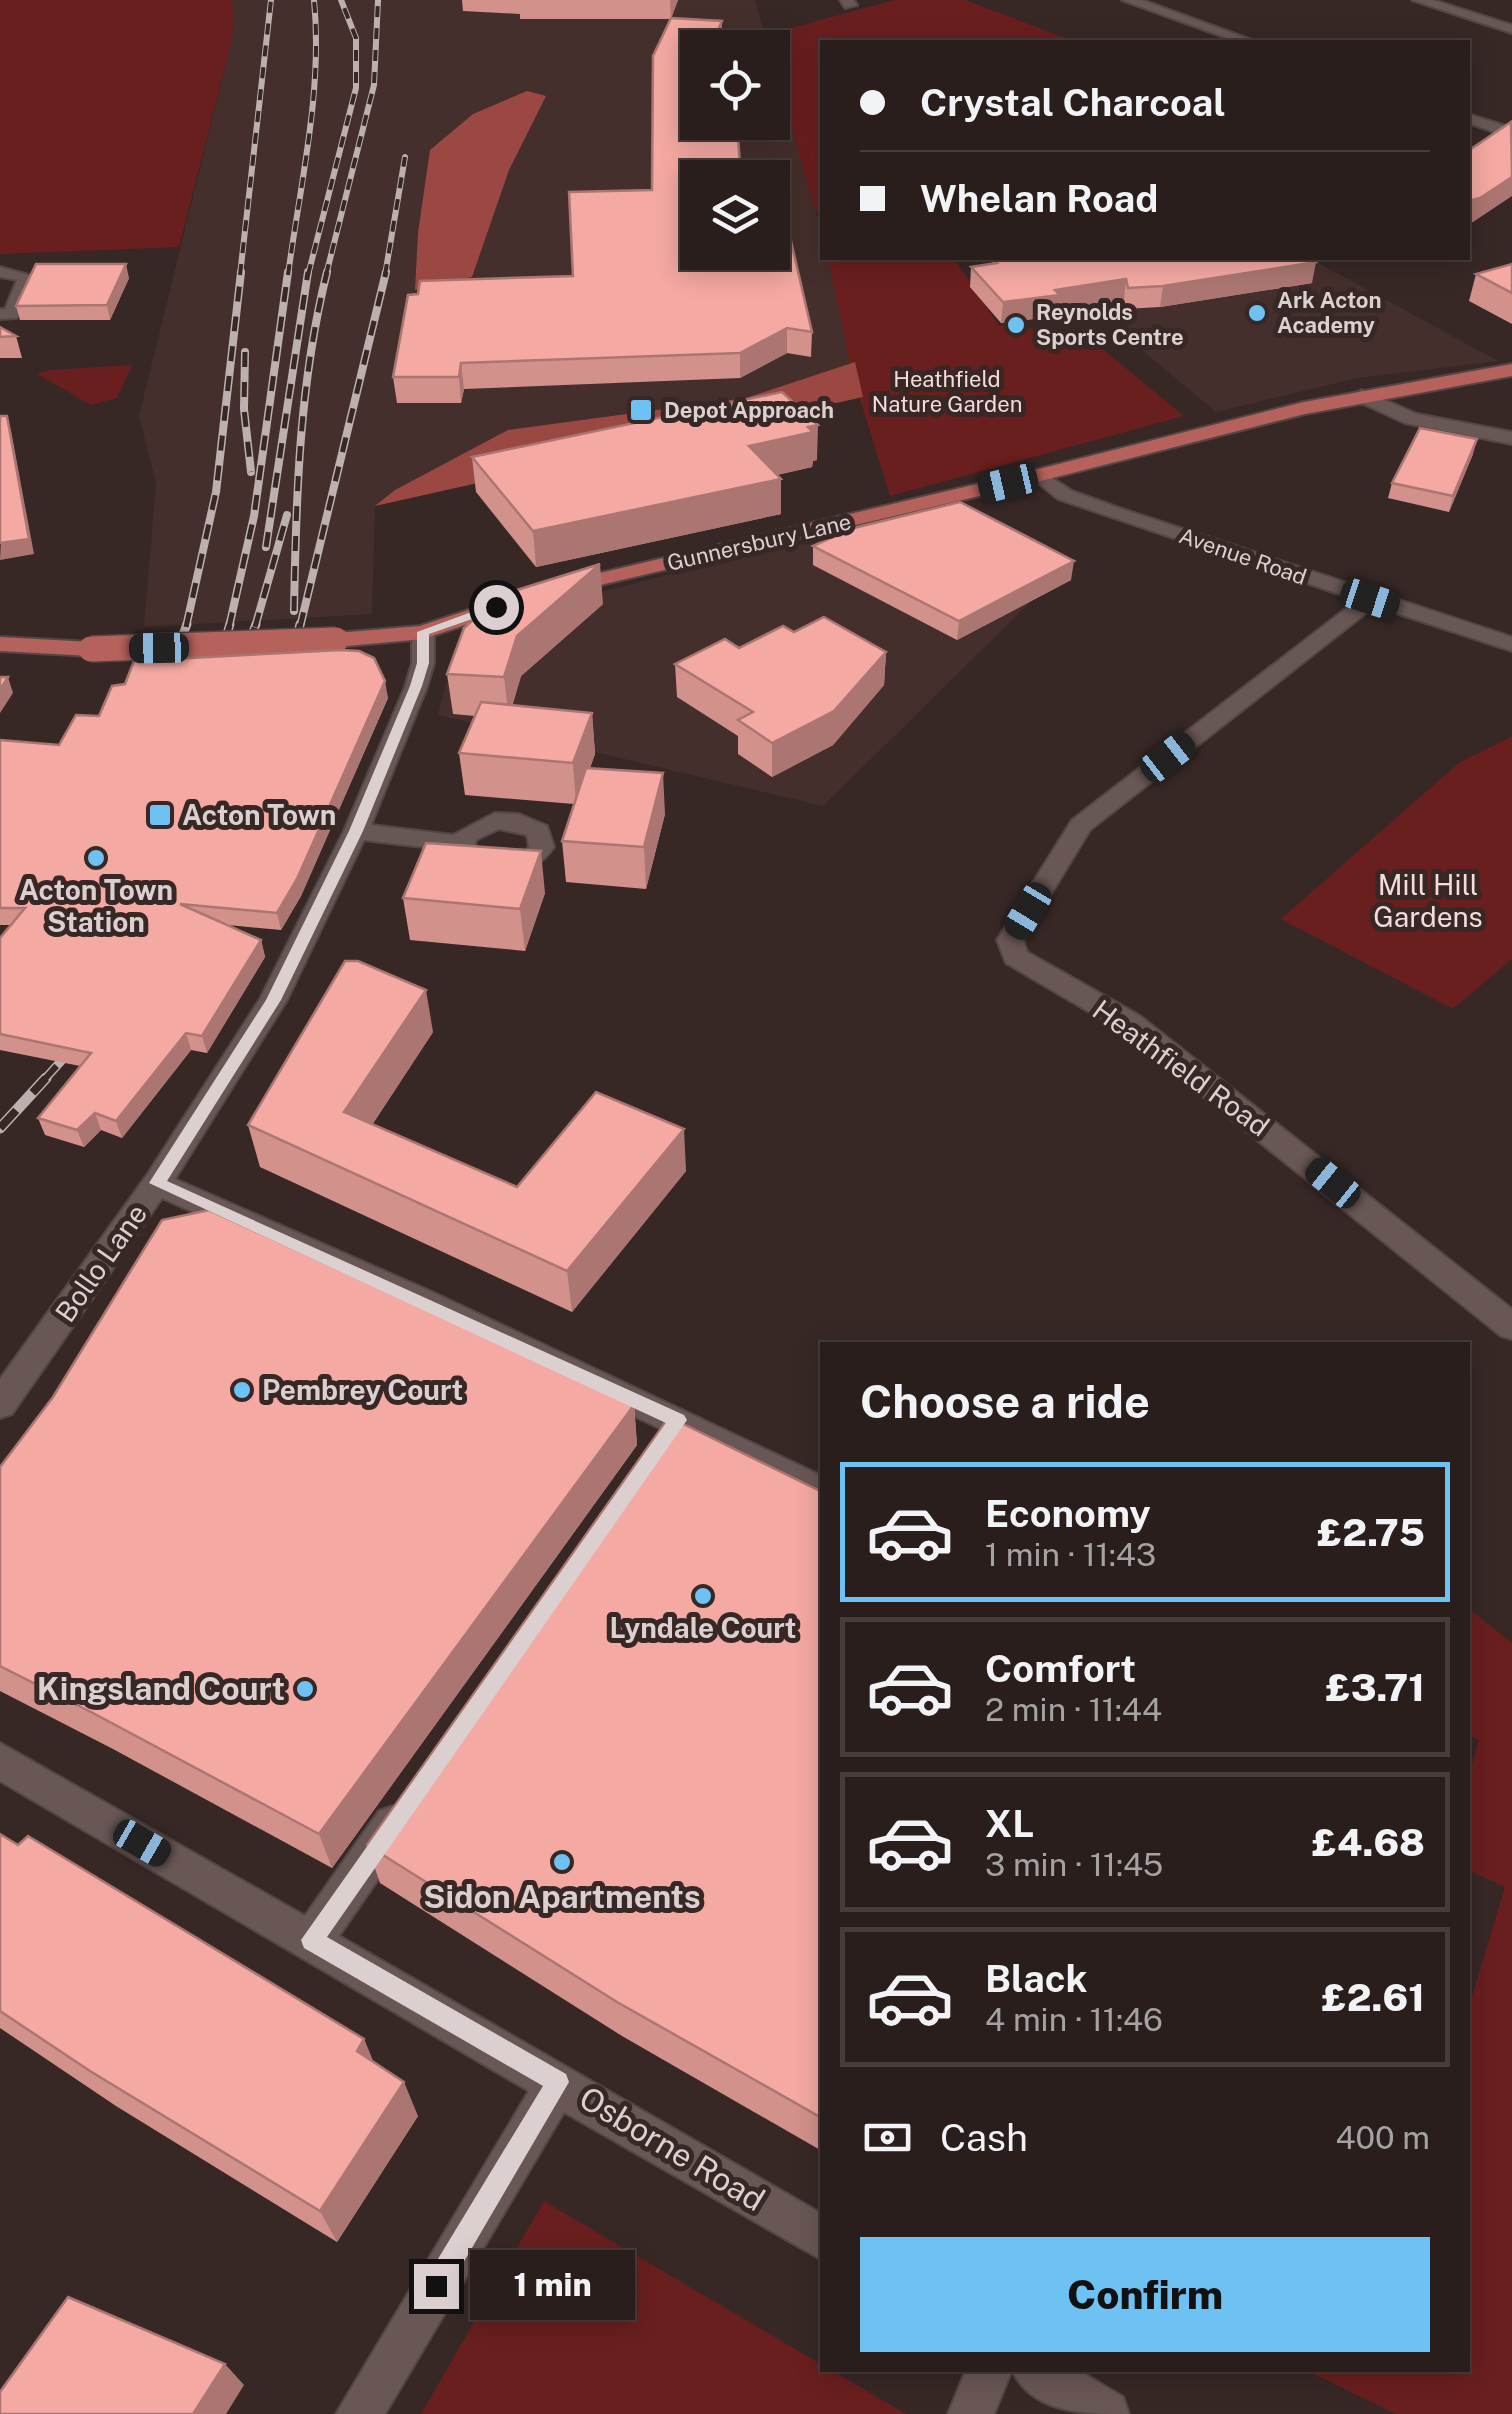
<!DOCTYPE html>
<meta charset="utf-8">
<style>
body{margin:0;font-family:"Public Sans",sans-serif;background:#352b29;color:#f1f3f6;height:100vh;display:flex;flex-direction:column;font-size:38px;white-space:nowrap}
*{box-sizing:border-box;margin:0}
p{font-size:32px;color:#a5a2a3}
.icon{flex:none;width:55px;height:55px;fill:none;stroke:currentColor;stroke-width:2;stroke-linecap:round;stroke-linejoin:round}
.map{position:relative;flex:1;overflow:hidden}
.side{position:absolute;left:820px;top:1342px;width:650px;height:1030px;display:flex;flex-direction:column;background:#291e1c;border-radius:0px;box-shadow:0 5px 25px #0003,0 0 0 2px #453c3b}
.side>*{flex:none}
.hud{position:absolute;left:820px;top:40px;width:650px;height:220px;border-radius:0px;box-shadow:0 5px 25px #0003,0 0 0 2px #453c3b;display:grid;align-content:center;height:220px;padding:0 40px;background:#291e1c}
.tools{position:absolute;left:680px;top:30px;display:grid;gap:20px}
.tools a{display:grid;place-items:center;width:110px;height:110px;border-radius:0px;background:#291e1c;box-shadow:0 5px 25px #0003,0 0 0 2px #453c3b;font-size:50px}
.end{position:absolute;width:45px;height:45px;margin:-22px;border:12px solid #dbd0cf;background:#111;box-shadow:0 0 0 5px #111}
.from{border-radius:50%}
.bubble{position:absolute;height:70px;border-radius:0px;background:#291e1c;box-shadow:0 5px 25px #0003,0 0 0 2px #453c3b;font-size:32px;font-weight:800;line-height:70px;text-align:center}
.car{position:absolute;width:30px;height:60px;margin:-30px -15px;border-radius:12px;box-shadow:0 0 8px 2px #0007;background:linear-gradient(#222 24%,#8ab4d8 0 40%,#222 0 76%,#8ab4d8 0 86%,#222 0)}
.hud b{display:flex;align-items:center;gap:35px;height:95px;font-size:38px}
.hud b+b{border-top:2px solid #453c3b}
.hud i{width:25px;height:25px;background:#f1f3f6}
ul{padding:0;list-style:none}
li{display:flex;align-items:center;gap:30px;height:140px;margin:0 20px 15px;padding:0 20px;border:5px solid #453c3b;border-radius:0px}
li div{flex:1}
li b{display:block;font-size:38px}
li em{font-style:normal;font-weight:800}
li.on{border-color:#6dc2f3}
li>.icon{width:90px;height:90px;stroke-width:1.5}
h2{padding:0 40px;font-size:45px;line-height:120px}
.pay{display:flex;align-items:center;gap:25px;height:110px;padding:0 40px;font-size:38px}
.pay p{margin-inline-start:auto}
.cta{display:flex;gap:20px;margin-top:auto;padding:20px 40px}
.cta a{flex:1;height:115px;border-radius:0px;background:#6dc2f3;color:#111;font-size:40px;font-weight:800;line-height:115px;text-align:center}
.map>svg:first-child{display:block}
.built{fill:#452f2c;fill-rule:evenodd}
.green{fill:#691f1e}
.forest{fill:#9b4843}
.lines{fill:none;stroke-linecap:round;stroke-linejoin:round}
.minor-casing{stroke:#534645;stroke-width:4}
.major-casing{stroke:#534645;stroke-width:4}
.minor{fill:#695755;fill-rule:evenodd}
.major{fill:#b5615c;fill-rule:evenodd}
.rail-far3-casing{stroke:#bdb1b0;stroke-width:6}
.rail-far2-casing{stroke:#bdb1b0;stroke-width:8}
.rail-far1-casing{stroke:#bdb1b0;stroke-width:9}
.rail-casing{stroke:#bdb1b0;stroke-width:11}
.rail-far3{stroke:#372826;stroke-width:4;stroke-dasharray:11;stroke-linecap:butt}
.rail-far2{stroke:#372826;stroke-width:5;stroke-dasharray:15;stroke-linecap:butt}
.rail-far1{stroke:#372826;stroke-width:6;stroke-dasharray:19;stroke-linecap:butt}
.rail{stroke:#372826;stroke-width:8;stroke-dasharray:24;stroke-linecap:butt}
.major-bridge-casing{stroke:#534645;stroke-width:28;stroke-linecap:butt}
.major-bridge{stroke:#b5615c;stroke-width:25}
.wall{fill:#d2918b}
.shaded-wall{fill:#ab7671}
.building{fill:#f4a9a2;stroke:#ab7671;stroke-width:2.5}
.route{fill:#dbd0cf}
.poi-dot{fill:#6dc2f3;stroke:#372826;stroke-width:4}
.labels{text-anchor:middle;stroke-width:10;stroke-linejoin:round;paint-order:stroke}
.far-poi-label{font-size:22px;font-weight:bold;fill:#dbd0cf;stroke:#372826;text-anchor:start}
.far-park-label{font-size:22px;fill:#f5dbd9;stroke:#372826}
.far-street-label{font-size:22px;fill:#dbd0cf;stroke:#372826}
.poi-label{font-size:28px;font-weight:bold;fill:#dbd0cf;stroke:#372826;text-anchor:start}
.park-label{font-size:28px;fill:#f5dbd9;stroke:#372826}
.street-label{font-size:28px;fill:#dbd0cf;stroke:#372826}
.near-poi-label{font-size:32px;font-weight:bold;fill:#dbd0cf;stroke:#372826;text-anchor:end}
.near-street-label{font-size:32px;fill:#dbd0cf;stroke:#372826}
</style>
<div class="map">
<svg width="1512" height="2414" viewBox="0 0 1512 2414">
<rect width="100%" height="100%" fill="#372826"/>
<g class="built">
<path d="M231,0h524l14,47 -71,1v74h74l1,-61 49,172v25h7l34,139 -488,109 -3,108 -228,13 12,-144 -17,-67 92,-373 3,-28zM698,178h74v74h-74z"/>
<path d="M1309,258l189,103 -140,17 -142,34 -91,-76 -42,-46z"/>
<path d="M958,512l100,63 -235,231 -385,-91 16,-63 24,-21 62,-23 165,-43z"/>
</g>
<g class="green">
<path d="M0,0h231l3,15 -3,28 -52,204 -179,7z"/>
<path d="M894,0h71l111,42h-254v171h-6l-50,-178z"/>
<path d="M828,258l127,2 44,66 20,-3 10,6 6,-2c16,13 31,10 47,23l18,-3 84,69 -294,80 -38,-123z"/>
<path d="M132,365l-15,33 -26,7 -54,-31 12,-4z"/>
<path d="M1512,736v223l-59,50 -172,-90 178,-156z"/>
<path d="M1468,1608l44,35v771h-116l-91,-44h163v-360l37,-123 -37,-17v-92l11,-38 -11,-5z"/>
<path d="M544,2201l278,164v5h9l75,44h-485z"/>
</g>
<g class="forest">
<path d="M527,91l19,5 -37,74 -37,107 -57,13 3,-57 12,-83 43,-36z"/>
<path d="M855,362l8,35 -488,109 20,-16 113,-60 238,-32z"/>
</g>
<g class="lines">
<defs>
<g id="minor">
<path d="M840,0h14l3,5 -12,3z"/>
<path d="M1122,0h20l115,42h-19z"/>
<path d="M1412,0h21l79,25v8z"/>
<path d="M1468,114l44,14v10l-44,-15z"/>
<path d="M0,267l36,10 -19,41 -17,1v-10h5l12,-29 -17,-3z"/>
<path d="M1362,390l55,24 95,18v12l-107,-21 -50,-23 -2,-4z"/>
<path d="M1038,469l34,22 47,17 393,129v14l-137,-45 -285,224 -67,110 4,12 113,64 372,293v30l-11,-3 -381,-306 -114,-67 -9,-23 75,-120 285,-220 -299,-101 -30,-24z"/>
<path d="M423,625l11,7v31l-7,24 -56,138 82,10 42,-22 24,1 28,12 7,21c-22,34 -86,49 -105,3l-85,-10 -77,160 -112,179 257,113 390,184v29l-412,-195 -248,-112 -150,216 -12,4v-39l147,-204 113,-176 84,-168 61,-144 7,-24v-31zM499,829l28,6 2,12c-17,18 -36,22 -55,4l2,-11z"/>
<path d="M0,1743l305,173 74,-105 14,-5 14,5 5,13 -5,13 -68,99 483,278v46l-258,-148 -179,302h-49l193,-323 -529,-310z"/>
<path d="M966,2370h112l45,27 6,17c-43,0 -97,0 -117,-44l-18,44h-46z"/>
</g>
<g id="major">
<path d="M1512,364v12l-207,38 -296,75 -447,105 -11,-6 11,-6 445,-105 297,-75z"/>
<path d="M517,594l11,6 -3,5 -102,34 -87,8 -11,-7 11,-7 84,-7z"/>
<path d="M0,637l91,5 11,7 -11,7 -91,-5z"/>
</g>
</defs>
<use href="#minor" class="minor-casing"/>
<use href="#major" class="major-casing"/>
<use href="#minor" class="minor"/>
<use href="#major" class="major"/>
<defs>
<g id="rail-far3">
<path d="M240,275l31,-275"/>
<path d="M288,275c12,-90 35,-184 26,-275"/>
<path d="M308,275l48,-187v-50l-15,-38"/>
<path d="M326,275l48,-190 4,-85"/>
<path d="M385,275l20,-118"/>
</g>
<g id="rail-far2">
<path d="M245,352l-1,57 7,63"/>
<path d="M266,547l42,-275"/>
<path d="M294,611c2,-114 5,-227 33,-339"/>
<path d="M186,627l30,-135 25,-220"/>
<path d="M229,627l25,-111 34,-244"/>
<path d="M255,627l32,-112"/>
<path d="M300,627l86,-355"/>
</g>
<g id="rail-far1">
<path d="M287,678l13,-54"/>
<path d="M213,680l17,-56"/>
<path d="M235,681l21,-57"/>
<path d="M163,686l24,-62"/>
<path d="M44,1080l36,-40"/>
</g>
<path id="rail" d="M0,1128l46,-50"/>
</defs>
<use href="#rail-far3" class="rail-far3-casing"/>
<use href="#rail-far2" class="rail-far2-casing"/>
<use href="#rail-far1" class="rail-far1-casing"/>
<use href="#rail" class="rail-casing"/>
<use href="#rail-far3" class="rail-far3"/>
<use href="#rail-far2" class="rail-far2"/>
<use href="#rail-far1" class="rail-far1"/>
<use href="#rail" class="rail"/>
<defs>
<path id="major-bridge" d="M91,649l245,-9"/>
</defs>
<use href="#major-bridge" class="major-bridge-casing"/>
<use href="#major-bridge" class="major-bridge"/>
</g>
<g class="wall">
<path d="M462,0h216l-7,18 51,24 -2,6h-22v130l114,154 -1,25 -24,-4 -47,25 -276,11 -3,14h-64l-4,-26 25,-83 155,-18 79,-86 19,-171h-151v-5l-57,-3z"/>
<path d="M993,259l319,24 -152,24 -35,2 -1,-9 -66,9 -1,7 -56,7 -31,-36 1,-20 21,-3z"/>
<path d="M1512,264v60l-43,-23 7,-27z"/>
<path d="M129,278l-19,42h-90l-4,-14z"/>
<path d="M0,327l16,9 6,22h-22z"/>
<path d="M1473,454l-24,58 -61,-14 4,-15z"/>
<path d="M472,457l345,3 -4,1 -1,6 -35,8 4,39 -245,53 -60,-75z"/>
<path d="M813,546l258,34 -114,60 -144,-75z"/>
<path d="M603,604l-82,72 -9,29 80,8 3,41 -5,14 75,46 -19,75 -80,-7 -4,-41 12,-37 -109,-9 -6,-42 16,-37 -22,-2 -6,-40z"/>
<path d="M794,632l92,20 -2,33 -51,60 -61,32 -34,-23v-18l-61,-39 -2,-33z"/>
<path d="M388,698l-87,198 -20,34 -53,-5 33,15 4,17 -58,96 -16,-3 -69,88 -21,-8 -17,17 -39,-12 -7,-17 42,-52 -80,-16v-112l11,-13h-11v-185l59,5 40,-29z"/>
<path d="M545,893l-20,58 -115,-11 -7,-42z"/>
<path d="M433,1032l-61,93 145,62 169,-16 -114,141 -312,-145 -12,-42z"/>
<path d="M634,1405l3,40 -305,423 -219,-119 -113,-58v-224z"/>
<path d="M822,1492v659l-200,-115 -242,-153 -13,-38z"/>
<path d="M0,1834l364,205 9,23 45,54 -81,126 -221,-136 -116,-78z"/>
</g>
<g class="shaded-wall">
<path d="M670,0h8l-7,19z"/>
<path d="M722,21v21l-2,6h-10z"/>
<path d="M698,79v23l-7,-8z"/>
<path d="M1512,177v19l-39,26 -5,1v-22z"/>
<path d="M1316,262l-4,21 -152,24 3,-21z"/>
<path d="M126,264l3,14 -19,42 -3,-15z"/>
<path d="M1126,279l-2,21 -66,9 -1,7 -56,7 2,-21 52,-12z"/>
<path d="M787,328v25l-47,25v-25z"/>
<path d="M461,363l3,26 -3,14 -2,-26z"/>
<path d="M7,416l4,15 23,123 -34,6z"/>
<path d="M818,425l-1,35 -4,1 -1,6 -63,14v-35z"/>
<path d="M1477,439l-4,15 -24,58 4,-16z"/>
<path d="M781,479v35l-245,53 -3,-36z"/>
<path d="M1074,561l-3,19 -114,60 2,-19z"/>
<path d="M600,564l3,40 -82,72 -12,42 -5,-41 13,-41z"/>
<path d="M886,652l-2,33 -51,60 -61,32v-34z"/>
<path d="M8,677l5,16 -13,20v-23z"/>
<path d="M385,681l3,17 -87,198 -20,34 -4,-17z"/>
<path d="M592,713l3,41 -19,51 -3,-42z"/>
<path d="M663,773l2,41 -19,75 -2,-42z"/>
<path d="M541,851l4,42 -20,58 -5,-42z"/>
<path d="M261,940l4,17 -58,96 -5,-17z"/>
<path d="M426,990l7,42 -80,122 -9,-42z"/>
<path d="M186,1033l5,17 -69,88 -6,-17z"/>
<path d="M95,1113l6,17 -17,17 -7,-17z"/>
<path d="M684,1129l2,42 -114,141 -5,-41z"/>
<path d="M634,1405l3,40 -305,423 -13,-34z"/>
<path d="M364,2039l15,36 -22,-24z"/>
<path d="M404,2082l14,34 -81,126 -17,-31z"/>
<path d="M225,2364l19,21 -18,29h-33z"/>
</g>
<g class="building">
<path d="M671,18l51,3 -12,27h-12v31l-7,15h7v28h39l4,56h-43v74h74v-67h6l34,147 -25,-4 -47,25 -279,10 -2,14h-66l15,-82 10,-1 2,-13 153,-5 -4,-84 83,-2 1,-134z"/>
<path d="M1511,122l1,55 -32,21 -12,3v-50z"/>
<path d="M1003,258h310l3,4 -153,24 -35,2 -2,-9 -71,11 5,5 -57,7 -32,-35 26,-4 -4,-4z"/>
<path d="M36,264h90l-19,41 -91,1z"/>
<path d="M1512,264v29l-36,-19z"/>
<path d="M0,327l16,9 -16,1z"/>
<path d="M782,392l36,33 -10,2 5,5 -64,14 32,33 -248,52 -61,-74z"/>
<path d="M0,416h7l22,123 -29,4z"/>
<path d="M1420,428l57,11 -24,57 -61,-13z"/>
<path d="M960,502l114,59 -115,60 -146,-75 37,-17z"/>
<path d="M600,564l-83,72 -13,41 -57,-3 17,-46 29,-26 24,-12z"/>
<path d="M824,617l62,35 -52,59 -62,32 -34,-23 15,-8 -78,-48 50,-25 14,9 44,-22 11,6z"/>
<path d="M341,650l18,1 15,7 11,23 -88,198 -20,34 -97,-9 81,36 -59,96 -16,-3 -70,88 -21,-8 -18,17 -39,-12 53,-65 -91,-19v-96l25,-30h-25v-168l59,5 17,-30 23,1 13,-30 13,-2 9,-23z"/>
<path d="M0,677h8l-8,13z"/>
<path d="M481,702l111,11 -19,50 -114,-10z"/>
<path d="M586,768l77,5 -19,74 -82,-6z"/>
<path d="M426,843l115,8 -21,58 -117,-11z"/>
<path d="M345,961h13l68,29 -82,122 173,75 79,-95 88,37 -117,142 -319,-146z"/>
<path d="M209,1210l425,195 -315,429 -226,-121 -93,-47v-199l53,-70 109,-177z"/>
<path d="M669,1417l153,75v626l-205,-116 -250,-157z"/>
<path d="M0,1834l18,11 10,-9 336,203 -7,12 47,31 -84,129 -230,-140 -90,-60z"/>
<path d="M68,2297l157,67 -32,50h-193v-22z"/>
</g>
<path class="route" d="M496,603l5,6 -72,25v29l-7,23 -59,145 -82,169 -114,181 517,234 3,5 -360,517 239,137 3,8 -124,212 -9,4 -9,-4 -3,-8 3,-9 116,-191 -239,-138 -3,-8 365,-517 -517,-240 117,-183 83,-169 61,-145 7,-23v-31z"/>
<g class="poi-dot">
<circle cx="1257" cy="313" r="10"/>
<circle cx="1016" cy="325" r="10"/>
<rect x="629" y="398" width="24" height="24" rx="5"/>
<rect x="148" y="803" width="24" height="24" rx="5"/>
<circle cx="96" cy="858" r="10"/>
<circle cx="242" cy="1390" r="10"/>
<circle cx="703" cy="1596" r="10"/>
<circle cx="305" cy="1689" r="10"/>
<circle cx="562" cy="1862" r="10"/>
</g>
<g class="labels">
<g class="far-poi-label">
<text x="1277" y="308">Ark Acton<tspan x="1277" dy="25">Academy</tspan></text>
<text x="1036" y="320">Reynolds<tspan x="1036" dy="25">Sports Centre</tspan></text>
<text x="664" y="418">Depot Approach</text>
</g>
<g class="far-park-label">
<text x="947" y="387">Heathfield<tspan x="947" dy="25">Nature Garden</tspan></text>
</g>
<g class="far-street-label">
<text transform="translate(759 542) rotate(-13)" y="8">Gunnersbury Lane</text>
<text transform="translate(1243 556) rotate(19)" y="8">Avenue Road</text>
</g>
<g class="poi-label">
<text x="182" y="825">Acton Town</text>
<text x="96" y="900" text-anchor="middle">Acton Town<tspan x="96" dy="32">Station</tspan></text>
<text x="262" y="1400">Pembrey Court</text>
<text x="703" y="1638" text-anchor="middle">Lyndale Court</text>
</g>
<g class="park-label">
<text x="1428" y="895">Mill Hill<tspan x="1428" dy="32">Gardens</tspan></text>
</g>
<g class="street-label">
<text transform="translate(1181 1068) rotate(36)" y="10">Heathfield Road</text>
<text transform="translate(101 1263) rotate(-55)" y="10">Bollo Lane</text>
</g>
<g class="near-poi-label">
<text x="285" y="1700">Kingsland Court</text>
<text x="562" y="1908" text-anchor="middle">Sidon Apartments</text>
</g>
<g class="near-street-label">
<text transform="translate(672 2149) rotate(31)" y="11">Osborne Road</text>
</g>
</g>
</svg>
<div class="tools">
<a><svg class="icon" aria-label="locate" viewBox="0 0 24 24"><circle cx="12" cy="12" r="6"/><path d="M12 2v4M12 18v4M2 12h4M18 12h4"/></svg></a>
<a><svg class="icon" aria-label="layers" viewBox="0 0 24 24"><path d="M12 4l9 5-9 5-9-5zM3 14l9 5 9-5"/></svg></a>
</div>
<i class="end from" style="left:496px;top:607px"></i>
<i class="end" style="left:436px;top:2286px"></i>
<div class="bubble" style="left:470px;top:2250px;width:165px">1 min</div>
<i class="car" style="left:1008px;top:483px;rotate:257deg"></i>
<i class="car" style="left:1370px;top:599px;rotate:108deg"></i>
<i class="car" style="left:159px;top:648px;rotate:269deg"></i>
<i class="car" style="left:1168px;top:757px;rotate:52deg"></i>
<i class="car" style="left:1028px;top:911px;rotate:211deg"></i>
<i class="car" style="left:1333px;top:1183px;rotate:309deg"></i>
<i class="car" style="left:142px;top:1843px;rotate:120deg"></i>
<div class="hud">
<b><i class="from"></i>Crystal Charcoal</b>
<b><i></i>Whelan Road</b>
</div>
<section class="side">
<h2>Choose a ride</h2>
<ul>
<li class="on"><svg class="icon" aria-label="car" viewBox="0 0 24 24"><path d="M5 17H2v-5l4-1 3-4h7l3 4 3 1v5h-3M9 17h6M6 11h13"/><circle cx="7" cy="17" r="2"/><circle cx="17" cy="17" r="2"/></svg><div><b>Economy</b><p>1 min · 11:43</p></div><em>£2.75</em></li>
<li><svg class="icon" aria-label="car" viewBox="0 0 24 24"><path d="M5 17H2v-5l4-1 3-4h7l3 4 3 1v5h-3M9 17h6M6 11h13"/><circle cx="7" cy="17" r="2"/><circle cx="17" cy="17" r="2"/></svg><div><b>Comfort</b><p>2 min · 11:44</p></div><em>£3.71</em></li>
<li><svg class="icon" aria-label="car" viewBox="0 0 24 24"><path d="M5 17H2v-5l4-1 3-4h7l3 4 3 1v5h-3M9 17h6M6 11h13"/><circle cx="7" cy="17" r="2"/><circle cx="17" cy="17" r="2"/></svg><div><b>XL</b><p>3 min · 11:45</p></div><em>£4.68</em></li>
<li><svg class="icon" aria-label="car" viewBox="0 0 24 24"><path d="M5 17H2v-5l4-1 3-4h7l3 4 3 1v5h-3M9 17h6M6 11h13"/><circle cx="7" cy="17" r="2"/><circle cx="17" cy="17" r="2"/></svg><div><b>Black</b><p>4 min · 11:46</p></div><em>£2.61</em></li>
</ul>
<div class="pay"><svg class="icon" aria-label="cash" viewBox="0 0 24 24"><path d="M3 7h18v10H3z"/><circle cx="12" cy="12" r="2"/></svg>Cash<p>400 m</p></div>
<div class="cta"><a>Confirm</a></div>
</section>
</div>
